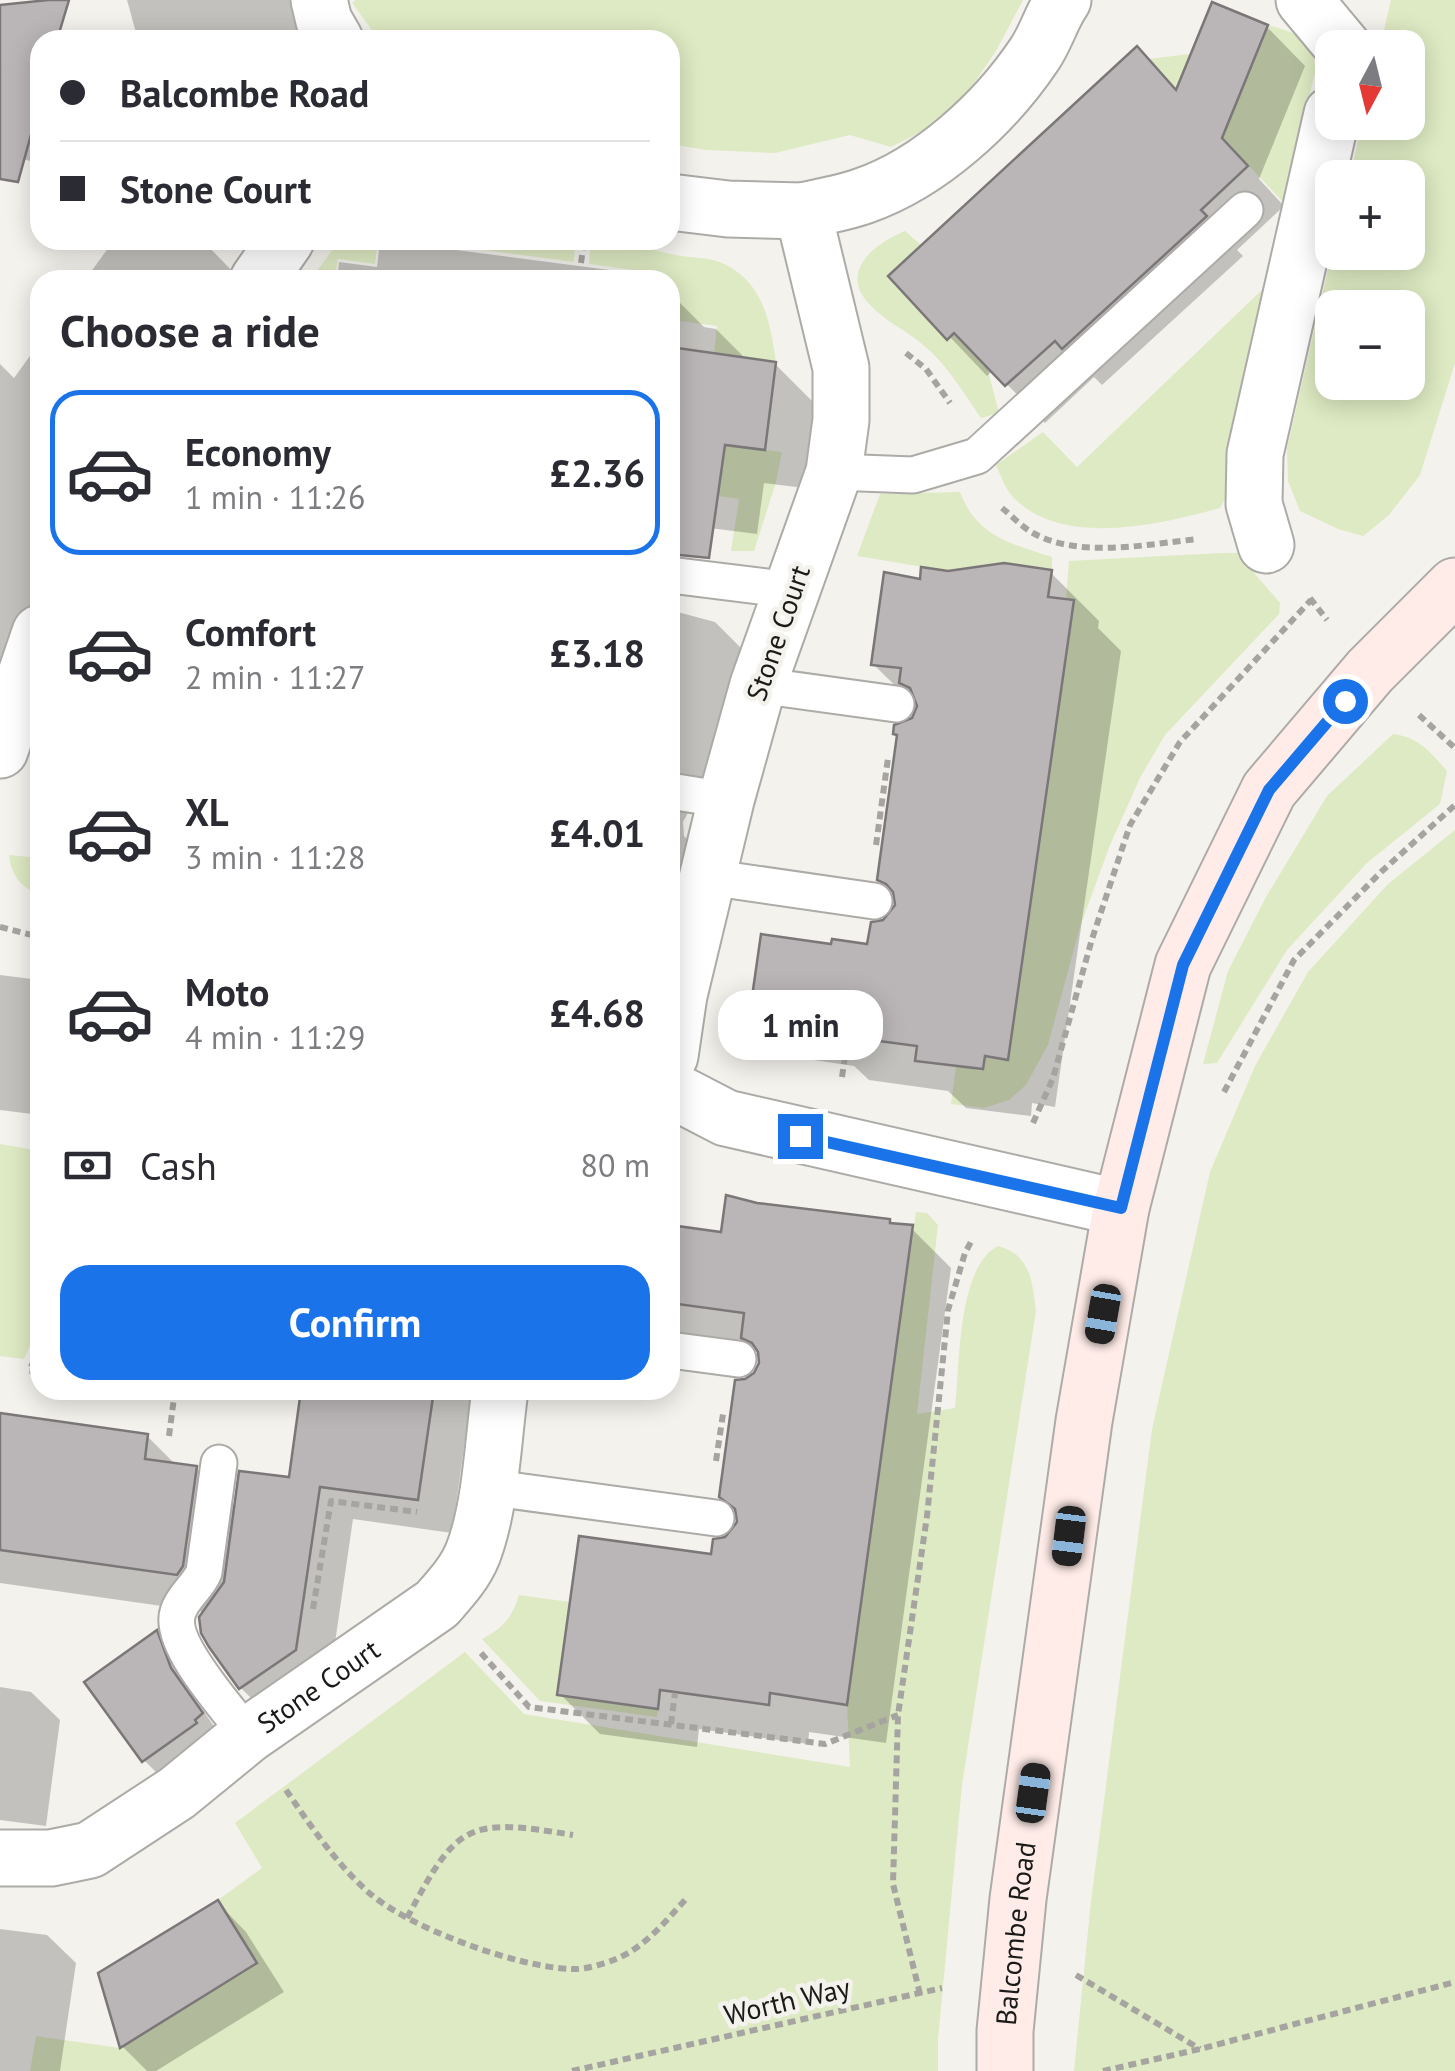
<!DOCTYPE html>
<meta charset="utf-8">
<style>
body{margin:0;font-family:"PT Sans",sans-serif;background:#f7f7f7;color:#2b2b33;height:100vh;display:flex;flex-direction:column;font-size:38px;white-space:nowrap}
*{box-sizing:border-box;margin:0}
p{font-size:32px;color:#7c7c81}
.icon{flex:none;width:55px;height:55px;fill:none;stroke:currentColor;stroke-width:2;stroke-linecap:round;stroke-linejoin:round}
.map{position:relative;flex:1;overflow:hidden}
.panel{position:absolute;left:30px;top:270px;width:650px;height:1130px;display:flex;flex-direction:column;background:#fff;border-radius:30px;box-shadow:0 5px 25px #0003}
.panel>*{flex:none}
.top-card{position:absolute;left:30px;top:30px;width:650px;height:220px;border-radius:30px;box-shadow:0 5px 25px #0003;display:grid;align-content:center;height:220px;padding:0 30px;background:#fff}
.needle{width:65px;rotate:187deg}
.buttons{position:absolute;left:1315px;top:30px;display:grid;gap:20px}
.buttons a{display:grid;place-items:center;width:110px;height:110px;border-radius:20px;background:#fff;box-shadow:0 5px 25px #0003;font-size:50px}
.end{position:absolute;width:45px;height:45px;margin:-22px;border:12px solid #1a73e8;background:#fff;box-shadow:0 0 0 5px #fff}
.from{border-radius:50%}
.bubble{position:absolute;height:70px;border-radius:30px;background:#fff;box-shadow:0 5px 25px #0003;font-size:32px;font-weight:700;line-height:70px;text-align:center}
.car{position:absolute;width:30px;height:60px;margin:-30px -15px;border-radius:12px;box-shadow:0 0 8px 2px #0007;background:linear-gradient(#222 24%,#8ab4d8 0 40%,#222 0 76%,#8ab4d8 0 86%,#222 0)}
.top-card b{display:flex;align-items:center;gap:35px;height:95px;font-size:38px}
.top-card b+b{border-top:2px solid #e1e1e2}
.top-card i{width:25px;height:25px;background:#2b2b33}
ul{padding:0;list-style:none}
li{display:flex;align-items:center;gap:30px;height:165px;margin:0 20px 15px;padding:0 10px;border:5px solid transparent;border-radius:30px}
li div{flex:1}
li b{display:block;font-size:38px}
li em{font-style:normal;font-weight:700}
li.current{border-color:#1a73e8}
li>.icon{width:90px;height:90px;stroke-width:1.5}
h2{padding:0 30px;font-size:45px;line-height:120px}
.pay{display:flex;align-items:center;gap:25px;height:110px;padding:0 30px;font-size:38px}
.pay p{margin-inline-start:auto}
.cta{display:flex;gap:20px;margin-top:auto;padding:20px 30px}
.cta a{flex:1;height:115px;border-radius:30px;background:#1a73e8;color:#fff;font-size:40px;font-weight:700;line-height:115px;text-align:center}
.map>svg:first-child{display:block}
.green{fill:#deeac3;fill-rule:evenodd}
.shadow{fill:#0003}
.building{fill:#bab6b8;stroke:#7b7779;stroke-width:2.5}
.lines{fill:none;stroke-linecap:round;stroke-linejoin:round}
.lane-casing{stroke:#adaba7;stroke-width:39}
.street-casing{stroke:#adaba7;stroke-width:59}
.secondary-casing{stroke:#adaba7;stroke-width:59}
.path{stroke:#a5a4a0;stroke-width:6;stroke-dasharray:8 5;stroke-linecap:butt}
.lane{stroke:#fff;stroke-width:35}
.street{stroke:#fff;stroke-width:55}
.secondary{stroke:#ffece8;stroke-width:55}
.route{stroke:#1a73e8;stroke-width:12}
.labels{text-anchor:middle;stroke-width:9;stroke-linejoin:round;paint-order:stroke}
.street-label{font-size:28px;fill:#1a1a18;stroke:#f4f2ed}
</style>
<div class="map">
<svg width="1455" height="2071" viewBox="0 0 1455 2071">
<rect width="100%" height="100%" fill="#f4f2ed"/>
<g class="green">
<path d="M355,0h668l-27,51 -45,66 -60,30 -41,-12 -75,18 -69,-3 -36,-6v-104h-291l-27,-37z"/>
<path d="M1391,0h64v363l-35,112 -31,40 -26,21 -25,-7 -38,-18 -12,-30 -1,-33 45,-196h76v-74l-58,-1 12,-54 46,-1v-74l-28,-1zM1332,308h76v74h-76z"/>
<path d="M1268,25c29,9 42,11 48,43l-32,135 -136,-144 42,-5 57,23z"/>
<path d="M905,231l16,14 -32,31 58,63 8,-7 32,35 12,46 -18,5c-18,-26 -34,-54 -59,-74 -16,-14 -37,-23 -51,-38 -34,-34 3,-62 34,-75z"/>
<path d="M340,240l11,5 4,-5h23l-3,24 -37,-5 -4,21h-24z"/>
<path d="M439,240h136l-1,22 -135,-18z"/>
<path d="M591,240c30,0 55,9 85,15 14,3 33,2 46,8 42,19 48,59 54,99l-62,-9 3,-27 -45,-6 4,-24 -6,-1v-15h-30v-9l-51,-7z"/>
<path d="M1265,287l-34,142 -1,61 -10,18c-59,16 -155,40 -205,-9 -9,-8 -14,-23 -19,-34l47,-33 34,35z"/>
<path d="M725,445l57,7 -6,30 -22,69h-23l8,-52 -21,-3z"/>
<path d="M960,492c17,45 50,51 92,65v13l-48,-7 -56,8 -91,-15 23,-62z"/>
<path d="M1220,553h17l43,50 -1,11 -114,121 -25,43 -30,67 -30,82 -32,118 -22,40 -17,15 -25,8 -33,-4 5,-38 26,5 3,-15 23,3 66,-458 -8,-2 3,-38z"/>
<path d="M1393,734c26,3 37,18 54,37l-7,33 -73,59 -80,87 -70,113 -14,1 25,-93 38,-74 61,-101z"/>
<path d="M1455,830v1241h-381l17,-170 61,-472 58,-257 45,-106 53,-94 80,-88z"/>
<path d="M9,855l31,3v37c-19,-7 -29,-20 -31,-40z"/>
<path d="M0,1144l40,7v173l-16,35 -24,-3z"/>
<path d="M916,1212l11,1 11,12 -21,189 38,-6c5,-42 2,-141 43,-162 33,9 34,35 38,65l-74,474 -24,254v32h-908l6,-35 84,12 137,-85 -39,-63 44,-32 -27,-45 230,-171 59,62 326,53 -3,-62z"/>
<path d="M519,1595l51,7 -12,93 100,14 -1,8 -117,-16 -58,-62c21,-11 30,-21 37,-44z"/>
</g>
<g class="shadow">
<path d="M127,0h165l6,40h-160z"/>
<path d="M0,7l51,33h-11v124l-40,-12z"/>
<path d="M1267,27l38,39 -46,113 25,27 -47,44 6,6 -141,129 -8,-8 -49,46 -52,-53 -6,6 -95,-100 245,-226 41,41z"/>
<path d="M114,240h88l36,37 -2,3h-151z"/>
<path d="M380,240l260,34 6,6h-309l2,-18 38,5z"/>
<path d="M670,297l5,1 29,29 12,2 32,32 27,3 40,40 -11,84 -40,-5 -7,51 -87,-11z"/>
<path d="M40,342v277l-40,102v-357l14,14z"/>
<path d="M1051,573l48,48 -1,7 23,23 -66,456 -23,-4 -1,13 -65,-8 -18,-17 -79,-11 -15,-14 -54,-8 -48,-48 118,-63 27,-41 -1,-10 -17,-17 40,-170 -46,-45 49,-82 26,-8z"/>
<path d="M670,610l45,12 34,34 -22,84 -44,82 1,14 8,9 -22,125z"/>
<path d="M0,975l40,5v135l-40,-5z"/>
<path d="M757,1205l132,16 4,5 18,2 40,40 -65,475 -77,-11 -1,12 -109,-15 -2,18 -97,-13 -40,-40 153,-137 26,-35 -1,-10 -16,-16 39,-133v-9l-7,-7 -84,-12v-108l53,7z"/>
<path d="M304,1390h168l-20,143 -99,-14 -24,165 -55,37 -33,-33 -37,-76 -204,-29v-167l147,20 30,30 19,2 41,41 55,-29z"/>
<path d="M156,1634l14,14 15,37 31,44 -58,45 -14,-14z"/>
<path d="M0,1687l31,5 29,28 -14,106 -46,-6z"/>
<path d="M218,1903l28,29 38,60 -128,79h-9l-25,-25z"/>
<path d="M0,1929l47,6 29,28 -16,108h-60z"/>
</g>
<g class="building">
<path d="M48,0h21l-12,40h-17v62l-22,80 -18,-3v-174z"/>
<path d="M1212,2l56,23 -46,113 26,28 -47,44 6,6 -145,133 -7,-8 -50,45 -51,-53 -7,7 -59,-64 249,-230 39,44z"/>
<path d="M670,347l106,15 -11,88 -40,-5 -16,113 -39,-4z"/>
<path d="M1004,563l48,7 -4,27 26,3 -66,460 -23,-4 -2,13 -68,-8 2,-15 -99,-13 2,-12 -70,-10 11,-77 70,10 1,-5 35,5 4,-22 12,-2 12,-15 -2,-13 -7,-8 -9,-4 20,-145 -4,-1 1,-9 18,-7 5,-12 -7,-18 -11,-5 2,-15 -30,-3 13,-93 36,7 1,-12 27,4z"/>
<path d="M726,1195l31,8 133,16v4l23,2 -66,480 -77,-12 -1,12 -109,-15 -2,19 -101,-14 22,-159 132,18 2,-15 12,-2 12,-15 -2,-13 -16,-12 16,-117 10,-1 9,-6 5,-10 -1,-11 -6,-9 -11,-5 3,-25 -74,-10v-78l51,7z"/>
<path d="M301,1390h133l-16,110 -98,-13 -24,163 -57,39 -30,-42 -8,-14 -2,-16 25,-35 15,-111 50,6z"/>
<path d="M0,1413l148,21 -3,25 52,7 -14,100 -6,9 -177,-25z"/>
<path d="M157,1630l14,38 32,45 -8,7 2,3 -55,39 -58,-80z"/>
<path d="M218,1900l39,63 -137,85 -22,-75z"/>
</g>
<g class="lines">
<defs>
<g id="lane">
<path d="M834,472l79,3 64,-19 268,-246"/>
<path d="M670,575l121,15"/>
<path d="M758,685l138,19"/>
<path d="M670,791l56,9"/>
<path d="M708,877l166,24"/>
<path d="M670,1350l68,9"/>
<path d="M219,1463l-15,109c-6,15 -21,24 -26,40 -11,31 51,98 70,123"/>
<path d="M486,1487l230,31"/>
</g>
<g id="street">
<path d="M319,0l5,21 11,19"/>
<path d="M1304,0l40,48"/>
<path d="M670,202l58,7 75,2 38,157v52l-7,52 -76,213 -32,115 -47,195 -9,61"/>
<path d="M803,211c20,-5 41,-8 60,-15 67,-23 132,-83 171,-141 12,-17 17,-38 29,-55"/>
<path d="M258,280l28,-40"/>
<path d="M1266,545l-12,-41 1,-50 77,-340"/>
<path d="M0,750l40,-117"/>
<path d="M670,1089l56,29 395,90"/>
<path id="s1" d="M0,1858h51l39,-8 87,-57 71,-58 189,-131c14,-16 28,-31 36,-51 18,-47 20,-113 27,-163"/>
</g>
<g id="secondary">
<path id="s2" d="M1005,2071v-40l13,-132 66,-478 37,-213 62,-243 86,-175 101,-119 85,-85"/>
</g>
</defs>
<use href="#lane" class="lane-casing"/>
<use href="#street" class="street-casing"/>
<use href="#secondary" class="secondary-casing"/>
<g class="path">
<path d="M431,243v-3"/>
<path d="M581,263l3,-23"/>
<path d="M906,353l20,16 24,34"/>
<path d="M1002,508c10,8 20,19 31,25 47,26 115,11 165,6"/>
<path d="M1310,598l17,22"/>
<path d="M1419,715l36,33"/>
<path d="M876,845l12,-87"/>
<path d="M0,927l40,10"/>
<path d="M842,1077l6,-40"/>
<path d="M1224,1092l70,-132 87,-88 74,-67"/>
<path d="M1033,1123l20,-45 39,-139 38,-114 50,-83 131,-142"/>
<path d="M40,1348l-11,23 11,1"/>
<path d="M169,1436l6,-46"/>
<path d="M716,1461l7,-47"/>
<path d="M313,1609l18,-108 86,11"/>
<path d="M481,1653l48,54 296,37 73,-29"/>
<path d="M671,1724l4,-31"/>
<path d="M286,1790c24,35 49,72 81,101 41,37 149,76 204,78 13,1 33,-5 45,-10 29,-12 48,-36 69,-59"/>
<path d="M407,1918c50,-94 59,-101 166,-83"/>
<path d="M1076,1975l124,74"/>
<path d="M920,1994l-27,-110 5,-169 29,-199 21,-206 17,-57 7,-13"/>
<path d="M572,2071l370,-83"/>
<path d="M1103,2071l97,-22 255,-67"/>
</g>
<use href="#lane" class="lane"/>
<use href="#street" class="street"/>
<use href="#secondary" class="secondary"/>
</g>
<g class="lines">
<path class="route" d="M800,1136l321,72 62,-243 86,-175 76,-89"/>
</g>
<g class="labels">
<g class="street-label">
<text transform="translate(778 633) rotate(-71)" y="10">Stone Court</text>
<text dy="10" stroke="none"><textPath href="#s1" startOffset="372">Stone Court</textPath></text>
<text dy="10" stroke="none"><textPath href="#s2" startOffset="138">Balcombe Road</textPath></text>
<text transform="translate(787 2001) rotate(-13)" y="10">Worth Way</text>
</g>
</g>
</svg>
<div class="buttons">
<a><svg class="needle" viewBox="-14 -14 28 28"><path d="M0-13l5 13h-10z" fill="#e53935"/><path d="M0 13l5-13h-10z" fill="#7c7c81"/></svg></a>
<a>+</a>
<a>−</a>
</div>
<i class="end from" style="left:1345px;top:701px"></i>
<i class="end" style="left:800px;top:1136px"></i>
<div class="bubble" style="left:718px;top:990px;width:165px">1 min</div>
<i class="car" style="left:1103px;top:1314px;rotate:190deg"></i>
<i class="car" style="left:1069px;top:1536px;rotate:187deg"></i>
<i class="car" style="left:1033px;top:1793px;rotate:8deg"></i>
<div class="top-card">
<b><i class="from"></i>Balcombe Road</b>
<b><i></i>Stone Court</b>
</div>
<section class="panel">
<h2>Choose a ride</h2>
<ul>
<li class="current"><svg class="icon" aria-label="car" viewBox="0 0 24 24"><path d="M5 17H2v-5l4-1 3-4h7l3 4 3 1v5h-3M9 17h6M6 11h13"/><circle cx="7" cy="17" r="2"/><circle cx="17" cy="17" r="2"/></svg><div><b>Economy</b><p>1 min · 11:26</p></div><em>£2.36</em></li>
<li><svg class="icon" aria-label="car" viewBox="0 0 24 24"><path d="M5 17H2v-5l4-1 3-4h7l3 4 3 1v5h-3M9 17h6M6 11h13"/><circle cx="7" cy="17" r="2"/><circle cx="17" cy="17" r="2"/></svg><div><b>Comfort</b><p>2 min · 11:27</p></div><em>£3.18</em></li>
<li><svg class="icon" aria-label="car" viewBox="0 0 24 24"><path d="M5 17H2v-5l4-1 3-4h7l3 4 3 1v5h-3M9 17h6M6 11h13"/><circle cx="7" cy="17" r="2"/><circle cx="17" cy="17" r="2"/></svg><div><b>XL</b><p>3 min · 11:28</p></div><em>£4.01</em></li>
<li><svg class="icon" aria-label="car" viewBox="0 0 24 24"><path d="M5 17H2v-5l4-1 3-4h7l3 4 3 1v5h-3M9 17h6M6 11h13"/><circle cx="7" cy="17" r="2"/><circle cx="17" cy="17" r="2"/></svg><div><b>Moto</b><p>4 min · 11:29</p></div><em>£4.68</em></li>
</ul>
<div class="pay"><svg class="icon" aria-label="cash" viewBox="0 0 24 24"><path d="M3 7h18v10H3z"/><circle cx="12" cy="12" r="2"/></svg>Cash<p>80 m</p></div>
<div class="cta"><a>Confirm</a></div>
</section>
</div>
